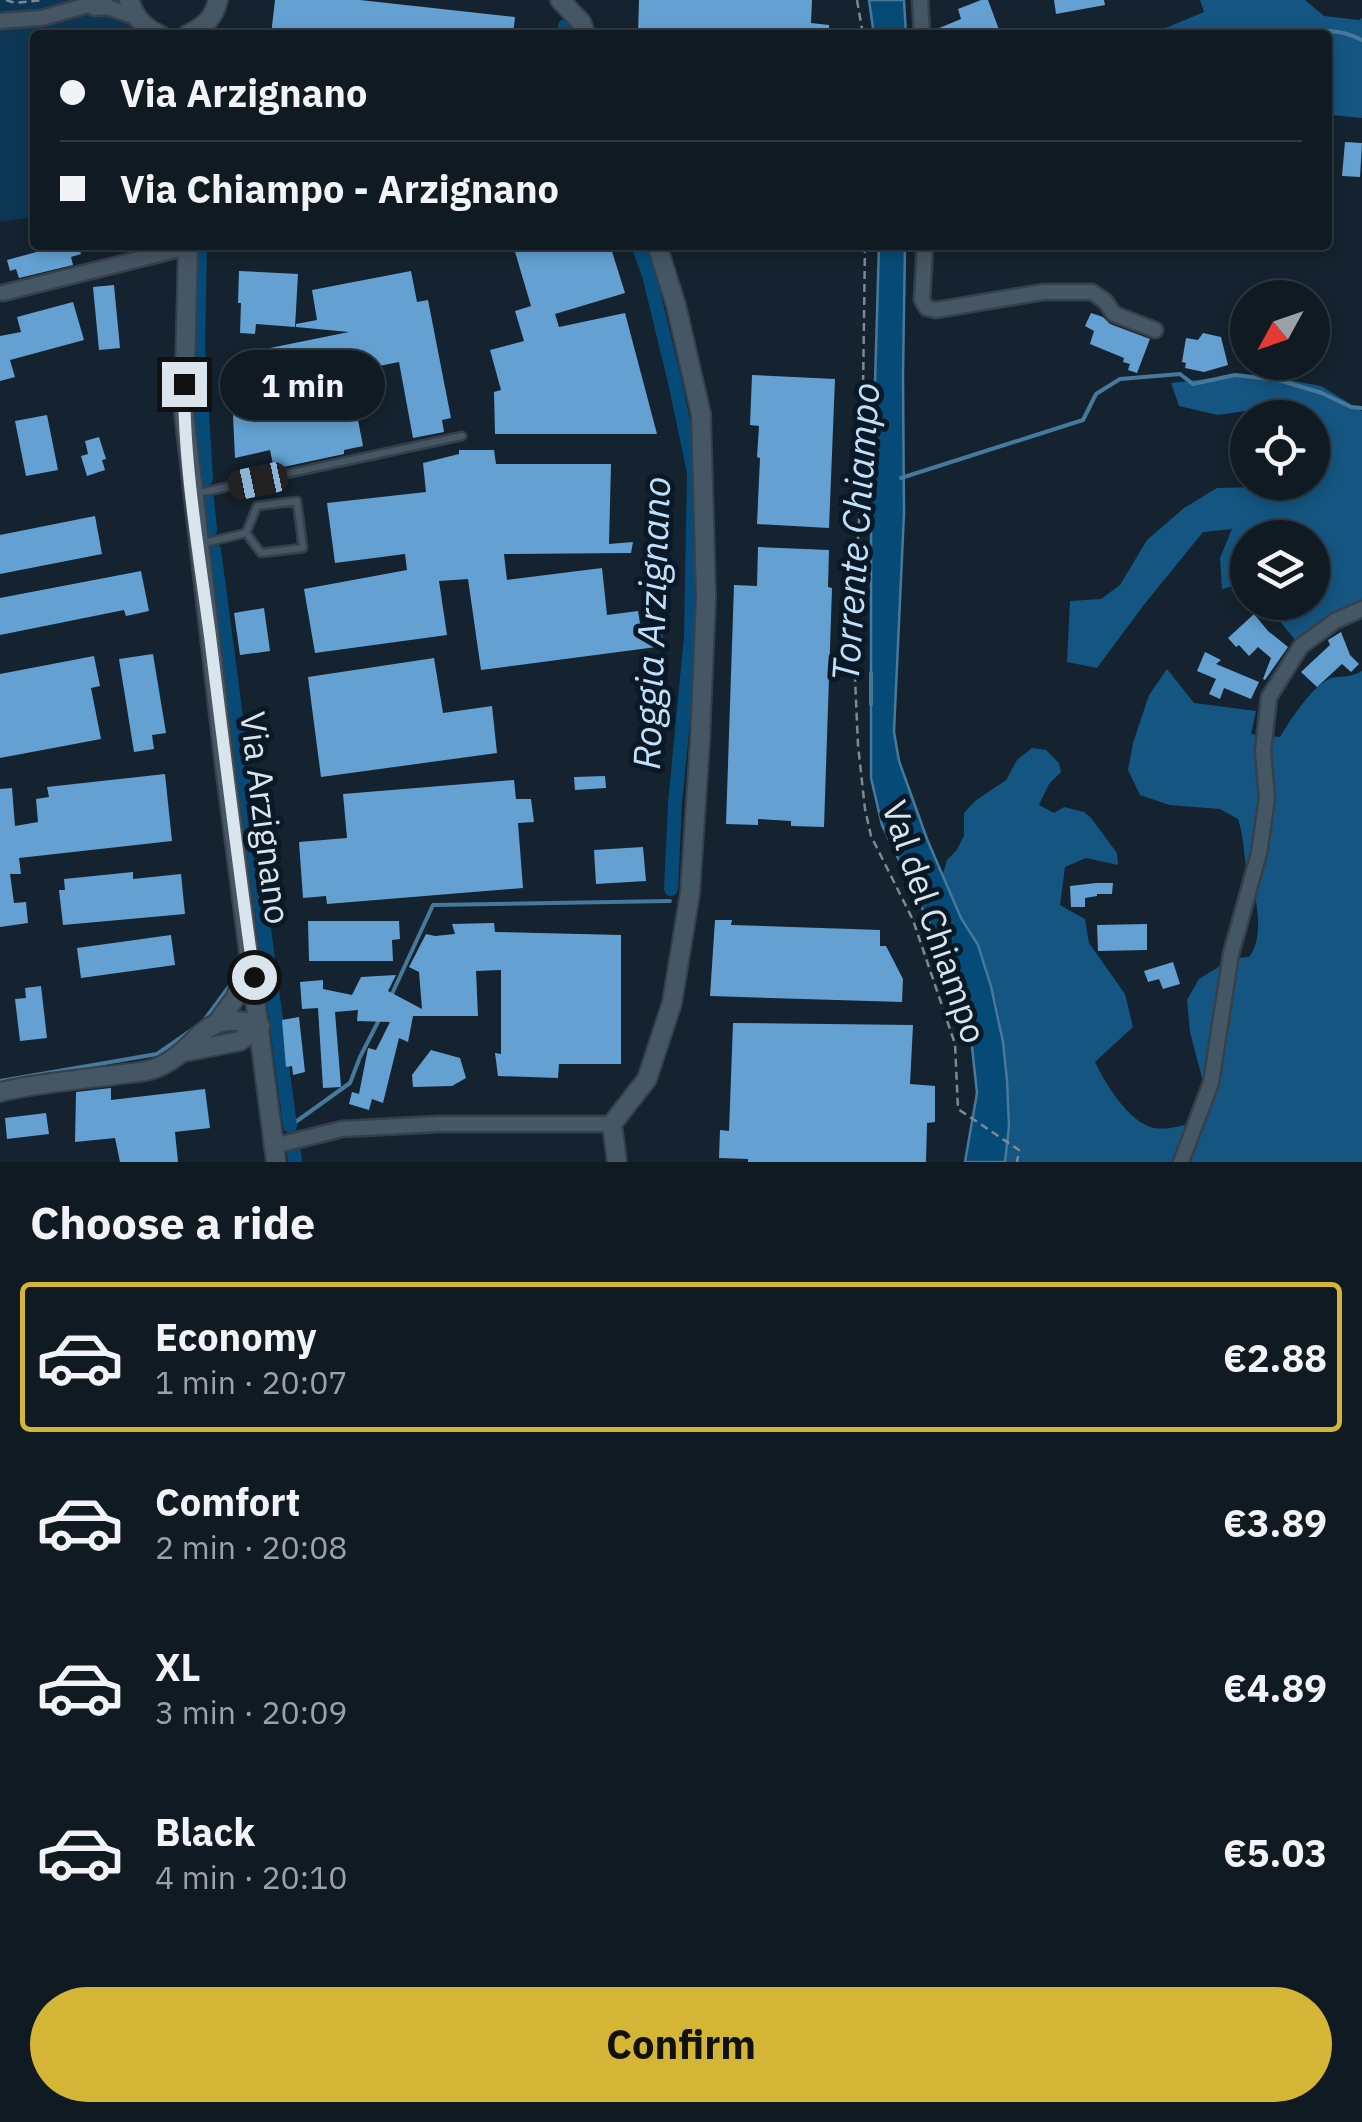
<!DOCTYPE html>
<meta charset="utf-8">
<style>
body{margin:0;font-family:"IBM Plex Sans",sans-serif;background:#1d2730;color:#f1f3f6;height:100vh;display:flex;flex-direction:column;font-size:38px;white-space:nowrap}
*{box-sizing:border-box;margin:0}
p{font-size:32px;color:#9ba1a6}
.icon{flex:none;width:55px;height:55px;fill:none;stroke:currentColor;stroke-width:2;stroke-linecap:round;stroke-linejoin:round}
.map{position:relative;height:1162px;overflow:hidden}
.panel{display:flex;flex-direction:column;background:#0f1a23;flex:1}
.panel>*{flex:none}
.guide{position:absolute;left:30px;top:30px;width:1302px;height:220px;border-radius:10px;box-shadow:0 5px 15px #0003,0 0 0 2px #2f3841;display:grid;align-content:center;height:220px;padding:0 30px;background:#0f1a23}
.needle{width:65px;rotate:230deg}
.buttons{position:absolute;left:1230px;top:280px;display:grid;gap:20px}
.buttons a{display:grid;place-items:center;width:100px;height:100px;border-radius:50%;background:#0f1a23;box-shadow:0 5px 15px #0003,0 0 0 2px #2f3841;font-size:50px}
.end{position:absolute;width:45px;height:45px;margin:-22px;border:12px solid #dae4ed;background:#111;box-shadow:0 0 0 5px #111}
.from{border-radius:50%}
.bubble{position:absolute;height:70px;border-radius:35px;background:#0f1a23;box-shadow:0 5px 15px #0003,0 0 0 2px #2f3841;font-size:32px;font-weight:800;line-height:70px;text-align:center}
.car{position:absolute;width:30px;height:60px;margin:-30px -15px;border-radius:12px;box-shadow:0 0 8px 2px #0007;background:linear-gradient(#222 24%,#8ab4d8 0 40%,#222 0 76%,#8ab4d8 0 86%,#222 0)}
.guide b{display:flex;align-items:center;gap:35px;height:95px;font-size:38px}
.guide b+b{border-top:2px solid #2f3841}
.guide i{width:25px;height:25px;background:#f1f3f6}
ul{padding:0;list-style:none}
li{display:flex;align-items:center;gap:30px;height:150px;margin:0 20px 15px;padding:0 10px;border:5px solid transparent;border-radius:10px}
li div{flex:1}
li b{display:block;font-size:38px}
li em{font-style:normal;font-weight:800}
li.selected{border-color:#d5b535}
li>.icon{width:90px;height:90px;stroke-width:1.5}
h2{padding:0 30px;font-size:45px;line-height:120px}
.cta{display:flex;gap:20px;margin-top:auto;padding:20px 30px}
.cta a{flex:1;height:115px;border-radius:60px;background:#d5b535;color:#111;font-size:40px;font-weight:800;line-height:115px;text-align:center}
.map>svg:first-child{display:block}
.green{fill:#0c3653}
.forest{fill:#155581}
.water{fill:#064b77;stroke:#46799a;stroke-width:2.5}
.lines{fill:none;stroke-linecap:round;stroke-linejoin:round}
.stream{stroke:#46799a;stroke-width:4}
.canal{stroke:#064b77;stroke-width:14}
.building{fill:#64a1d2}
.lane-casing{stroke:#35404a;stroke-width:11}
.street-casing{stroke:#35404a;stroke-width:19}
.secondary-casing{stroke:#35404a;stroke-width:22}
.path{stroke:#7c8993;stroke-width:2.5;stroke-dasharray:8 5;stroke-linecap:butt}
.lane{stroke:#455664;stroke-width:6}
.street{stroke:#455664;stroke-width:14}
.secondary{stroke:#455664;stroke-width:18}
.route{stroke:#dae4ed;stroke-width:12}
.labels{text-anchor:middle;stroke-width:10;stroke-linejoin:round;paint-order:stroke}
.street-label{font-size:35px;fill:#dae4ed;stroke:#0a1925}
.water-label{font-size:38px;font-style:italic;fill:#bfdffa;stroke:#0a1925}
</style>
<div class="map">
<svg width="1362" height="1162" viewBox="0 0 1362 1162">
<rect width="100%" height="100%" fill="#14232f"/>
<path class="green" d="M0,0h142l2,8 25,27h-134v182l-35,5z"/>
<g class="forest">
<path d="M1200,0h105l19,16 35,4 3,-2v100l-30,-3 -4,22v-102h-192l32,-8 36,-15z"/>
<path d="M1239,375l32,2 50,9 41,25v205l-23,9 -36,25 -24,-30 19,-17 14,-1v-64h-64l-1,45 -25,6 -2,-31 12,-29 -29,3 -60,74 -46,62 -30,-6 3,-61 31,-2 19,-14 27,-45 37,-32 33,-20 42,-1 5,-4 48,-1v-64l-39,-1 -14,-8 -41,6 -39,-9 -8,-23z"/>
<path d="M1167,669l27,34 62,8 -5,23 29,3c9,-15 32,-51 49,-58 10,-4 19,0 33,-8v491h-357c7,-68 0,-152 -27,-216 -4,-9 -11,-17 -16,-26 -8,-14 -13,-29 -20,-43l5,-17 9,-9 8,-15v-23l11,-12 31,-21 11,-20 15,-12 14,2 13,13 2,9 -12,12 -10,21 15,8 10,-6 20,5 7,6 26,35 1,12 -32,-7 -21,9 -5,38 25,14 4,24 36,51 8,33 -38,35c10,21 34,61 59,66 14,2 28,-2 41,-6l12,-25 -17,-65 -3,-32 12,-21 34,-21 16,-1c12,-15 10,-42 6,-61 -2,-7 -6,-14 -8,-22 -3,-19 -3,-36 -9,-55l-18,-10 -51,-4 -29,-10 -12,-25 5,-27 16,-48z"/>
</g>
<g class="water">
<path d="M869,0h35l2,35h-32z"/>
<path d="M879,245h26l-2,131 1,137 -10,219 5,29 28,78 34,79 17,27 13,41 12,56 4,38 2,46 -4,36h-40l12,-69 -10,-92 -85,-176 -11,-47v-258z"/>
</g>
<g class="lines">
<g class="stream">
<path d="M1192,35l5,-2 8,2"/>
<path d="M1293,35c22,-7 48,-6 69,5"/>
<path d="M901,478l182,-58 13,-26 24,-15 60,-5 13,10 42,-9 43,5 44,13 29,14 11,1"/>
<path d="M871,673v31"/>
<path d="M391,996l42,-91 237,-4"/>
<path d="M0,1081l157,-27 45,-31 29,-39"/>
<path d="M290,1126l60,-43 10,-26 20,-39"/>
</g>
<g class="canal">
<path d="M565,26l3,9"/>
<path d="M200,245l-2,103 8,131"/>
<path d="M638,245l11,30 26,107 19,90 -3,164 -16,168 -4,85"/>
<path d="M207,499l3,31"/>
<path d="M214,550l76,576"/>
<path d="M294,1153l1,9"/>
</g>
</g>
<g class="building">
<path d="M275,0h85l155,17 -2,18h-242z"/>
<path d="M639,0h173l-1,23 18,2v10h-191z"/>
<path d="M981,0h7l13,35h-68l-1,-4 29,-12 -3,-10z"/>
<path d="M1054,0h50l1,5 -49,9z"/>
<path d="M1345,142l17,1 -2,34 -18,-1z"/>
<path d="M62,245h16l3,9 -10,3 2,8 -54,13 -3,-9 -6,2 -3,-11z"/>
<path d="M513,245h97l15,48 -70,21 4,13 66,-14 32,121h-162l-1,-42 7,-2 -11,-40 34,-9 -9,-30 16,-5z"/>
<path d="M239,271l59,3 -3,53 -39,-3 -1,10 -15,-1 1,-30h-3z"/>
<path d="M411,271l6,31 11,-2 23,118 -9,2 2,12 -31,6 -14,-76 -55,11 5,22 4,-1 10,52 -19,4v4l-70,15 -4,-19 -35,8 -4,-84 38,-8 -4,-17 84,-17 -53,-5v-3l21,-4 -5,-30z"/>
<path d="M114,285l6,63 -21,2 -6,-63z"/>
<path d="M73,302l11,38 -74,20 5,17 -15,4v-45l21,-4 -4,-15z"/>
<path d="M1091,313l12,4 7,7 40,15 -13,34 -9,-3 2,-6 -7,-2 1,-4 -34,-14 4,-13 -9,-5z"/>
<path d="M1203,333l18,4 7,28 -24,7 -19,-4 1,-5 -4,-1 4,-24 12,2z"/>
<path d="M752,375l83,4 -6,149 -72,-4 3,-66 -3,-1 2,-31 -9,-1z"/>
<path d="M47,415l11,55 -32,6 -11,-55z"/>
<path d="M99,437l7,22 -4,1 3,10 -18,6 -6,-20 7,-2 -3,-13z"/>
<path d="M459,450h35l2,14h115l-2,80 24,-2 -2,11 -127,1 3,26 95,-12 5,47 31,-4 4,25 20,-2 2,12 -183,24 -13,-91 -29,2 8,54 -132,18 -11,-64 103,-19 -2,-16 -70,9 -8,-60 99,-11 -3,-29 36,-9z"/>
<path d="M95,516l7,38 -102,20v-39z"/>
<path d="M758,547l71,3 -1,37 4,1 -8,239 -33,-1v-5l-33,-2v6l-32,-1 8,-239 23,1z"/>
<path d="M141,571l8,40 -23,5 -2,-6 -124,25v-37z"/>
<path d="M264,608l6,43 -30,4 -6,-42z"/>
<path d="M1254,614l14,17 20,16 -23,33 -2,-1 8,-21 -13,-11 -9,9 -10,-11 -3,2 -8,-9z"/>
<path d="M1341,632l9,23 9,9 -8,8 -9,-8 -25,23 -16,-15 29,-27 -2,-5z"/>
<path d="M1205,652l16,8 -5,4 43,18 -8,17 -27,-11 -4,11 -11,-5 7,-15 -19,-8z"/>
<path d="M153,654l13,79 -14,2 2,14 -20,3 -15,-93z"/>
<path d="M94,656l6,30 -9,2 10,51 -101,19v-84z"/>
<path d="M434,658l9,55 49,-7 5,47 -176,24 -13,-100z"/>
<path d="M165,774l7,67 -153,17 2,16h-11l4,29 12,-1 2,21 -28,4v-138l12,-1 3,38 23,-4 -2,-23 13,-2 -2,-10z"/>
<path d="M605,776l1,12 -31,2 -1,-13z"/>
<path d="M514,780l2,19h15l3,23 -16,1 5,65 -196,16 -1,-8 -23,2 -4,-56 48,-4 -4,-44z"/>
<path d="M643,847l3,34 -50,3 -2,-34z"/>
<path d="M133,872v7l48,-5 4,40 -122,11 -4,-35h6l-1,-11z"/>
<path d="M1096,883h17l-1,11h-15v2l-12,2v9h-14l-1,-21z"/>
<path d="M715,920h17l-1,5 149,5v16h6l17,33 -1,23 -192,-6z"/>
<path d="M308,921h91l1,18 -8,1 1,21h-84z"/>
<path d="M494,923l1,9 126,3v129h-62l-1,14 -60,-2 -3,-23 6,1v-84l-25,1 2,45h-65l-5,26 -9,-4 -16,65 -11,-4 -3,11 -20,-6 3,-12 7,2 9,-46 8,2 14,-28 -33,-1 1,-11 -23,2 6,75 -18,1 -5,-80 -16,1 -2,-27 23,-2v9l29,6 9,-18 35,-2 -8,16 34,18 -3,-37 -10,-5 17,-33 9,2 20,-2 -3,-10z"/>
<path d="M1147,924v26l-49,1 -1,-26z"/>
<path d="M171,935l4,30 -94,13 -4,-30z"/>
<path d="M1173,962l7,22 -17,5 -4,-10 -11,3 -4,-11z"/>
<path d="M41,986l6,52 -27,3 -5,-42 11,-1 -1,-10z"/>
<path d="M299,1017l6,55 -12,3 -1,-9 -6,1 -4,-47z"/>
<path d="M733,1023l180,2 -3,59 25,2v36l-8,1 -1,39h-178v-3l-29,-1 1,-28 9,1z"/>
<path d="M431,1050l29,8 6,20 -14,8 -39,1 -1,-12z"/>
<path d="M111,1088v12l94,-11 5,39 -35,4 3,30h-58l-5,-24 -40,4 1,-50z"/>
<path d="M46,1113l3,21 -42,5 -2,-21z"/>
</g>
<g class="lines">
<defs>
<g id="lane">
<path d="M194,494l268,-58"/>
<path d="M297,501l6,47 -42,5 -15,-20 11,-27z"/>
<path d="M200,544l46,-11"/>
</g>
<g id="street">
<path d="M920,0l2,35"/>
<path d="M94,8l13,-1 29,10"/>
<path d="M0,21l42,-3 63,-18"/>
<path d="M925,245l-3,55 5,8 9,2 107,-18h49l13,9 9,13 41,16"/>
<path d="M3,293l185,-46"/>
<path d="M274,1146l68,-17 97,-5h173"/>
<path d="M1181,1162l30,-79 20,-129 28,-101 8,-54 -4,-48 6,-54 32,-51 34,-25 27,-12"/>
</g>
<g id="secondary">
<path d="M129,0c6,18 14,27 31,35"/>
<path d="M560,0l21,22 5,13"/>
<path d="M187,35c17,-8 27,-17 31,-35"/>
<path d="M188,245l-4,168 40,346 52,403"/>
<path d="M217,1023l19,-26 11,-37"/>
<path d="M184,1052l56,-11 20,-15"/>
<path d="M0,1092c37,-9 77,-12 115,-17 12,-2 26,-2 38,-6 49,-17 45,-64 107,-43"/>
<path d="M617,1162l-5,-38 35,-45 25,-76 18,-110 10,-153 6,-143 -5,-183 -25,-109 -19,-60"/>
</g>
</defs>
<use href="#lane" class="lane-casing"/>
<use href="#street" class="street-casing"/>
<use href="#secondary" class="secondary-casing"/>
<g class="path">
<path d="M6,0l9,3 27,-3"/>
<path d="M857,0l6,35"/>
<path d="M865,245l-3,220 -9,168 5,112 7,64 6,27 42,84 42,124 3,65 61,41 -2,12"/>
</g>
<use href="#lane" class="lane"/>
<use href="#street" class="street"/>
<use href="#secondary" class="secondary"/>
</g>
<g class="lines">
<path class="route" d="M184,384c0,83 15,170 26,252 14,114 28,227 44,341"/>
</g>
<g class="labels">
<g class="street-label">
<text transform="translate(265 818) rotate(83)" y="12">Via Arzignano</text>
<text transform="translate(934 922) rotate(71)" y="12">Val del Chiampo</text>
</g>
<g class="water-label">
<text transform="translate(856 532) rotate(-86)" y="13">Torrente Chiampo</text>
<text transform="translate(652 623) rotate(-88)" y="13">Roggia Arzignano</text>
</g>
</g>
</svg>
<div class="buttons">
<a><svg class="needle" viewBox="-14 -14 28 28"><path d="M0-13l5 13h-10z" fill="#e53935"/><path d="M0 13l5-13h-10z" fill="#9ba1a6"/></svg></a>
<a><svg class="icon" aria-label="locate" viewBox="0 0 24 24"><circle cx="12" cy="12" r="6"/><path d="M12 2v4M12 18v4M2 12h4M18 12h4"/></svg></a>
<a><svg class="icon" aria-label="layers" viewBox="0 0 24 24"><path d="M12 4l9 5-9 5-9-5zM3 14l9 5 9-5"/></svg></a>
</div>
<i class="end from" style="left:254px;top:977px"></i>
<i class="end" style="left:184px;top:384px"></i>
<div class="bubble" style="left:220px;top:350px;width:165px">1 min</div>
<i class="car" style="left:258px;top:481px;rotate:258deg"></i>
<div class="guide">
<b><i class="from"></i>Via Arzignano</b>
<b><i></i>Via Chiampo - Arzignano</b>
</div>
</div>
<section class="panel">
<h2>Choose a ride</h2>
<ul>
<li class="selected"><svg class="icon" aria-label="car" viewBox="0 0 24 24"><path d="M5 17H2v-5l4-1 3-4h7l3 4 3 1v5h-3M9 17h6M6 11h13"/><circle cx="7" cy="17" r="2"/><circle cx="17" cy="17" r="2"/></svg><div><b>Economy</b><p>1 min · 20:07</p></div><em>€2.88</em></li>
<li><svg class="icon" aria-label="car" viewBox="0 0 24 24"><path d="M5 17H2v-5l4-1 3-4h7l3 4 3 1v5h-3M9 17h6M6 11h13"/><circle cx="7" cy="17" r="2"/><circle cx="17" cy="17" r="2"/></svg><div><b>Comfort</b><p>2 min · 20:08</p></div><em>€3.89</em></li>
<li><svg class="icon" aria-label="car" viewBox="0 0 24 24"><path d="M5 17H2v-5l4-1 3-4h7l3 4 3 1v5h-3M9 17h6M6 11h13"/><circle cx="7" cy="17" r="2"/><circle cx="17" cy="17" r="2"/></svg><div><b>XL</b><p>3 min · 20:09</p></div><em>€4.89</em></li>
<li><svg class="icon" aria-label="car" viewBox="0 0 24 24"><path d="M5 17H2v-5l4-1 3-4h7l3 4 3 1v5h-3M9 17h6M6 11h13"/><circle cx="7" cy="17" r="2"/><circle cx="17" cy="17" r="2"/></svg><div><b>Black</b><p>4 min · 20:10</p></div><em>€5.03</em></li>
</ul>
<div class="cta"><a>Confirm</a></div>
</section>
